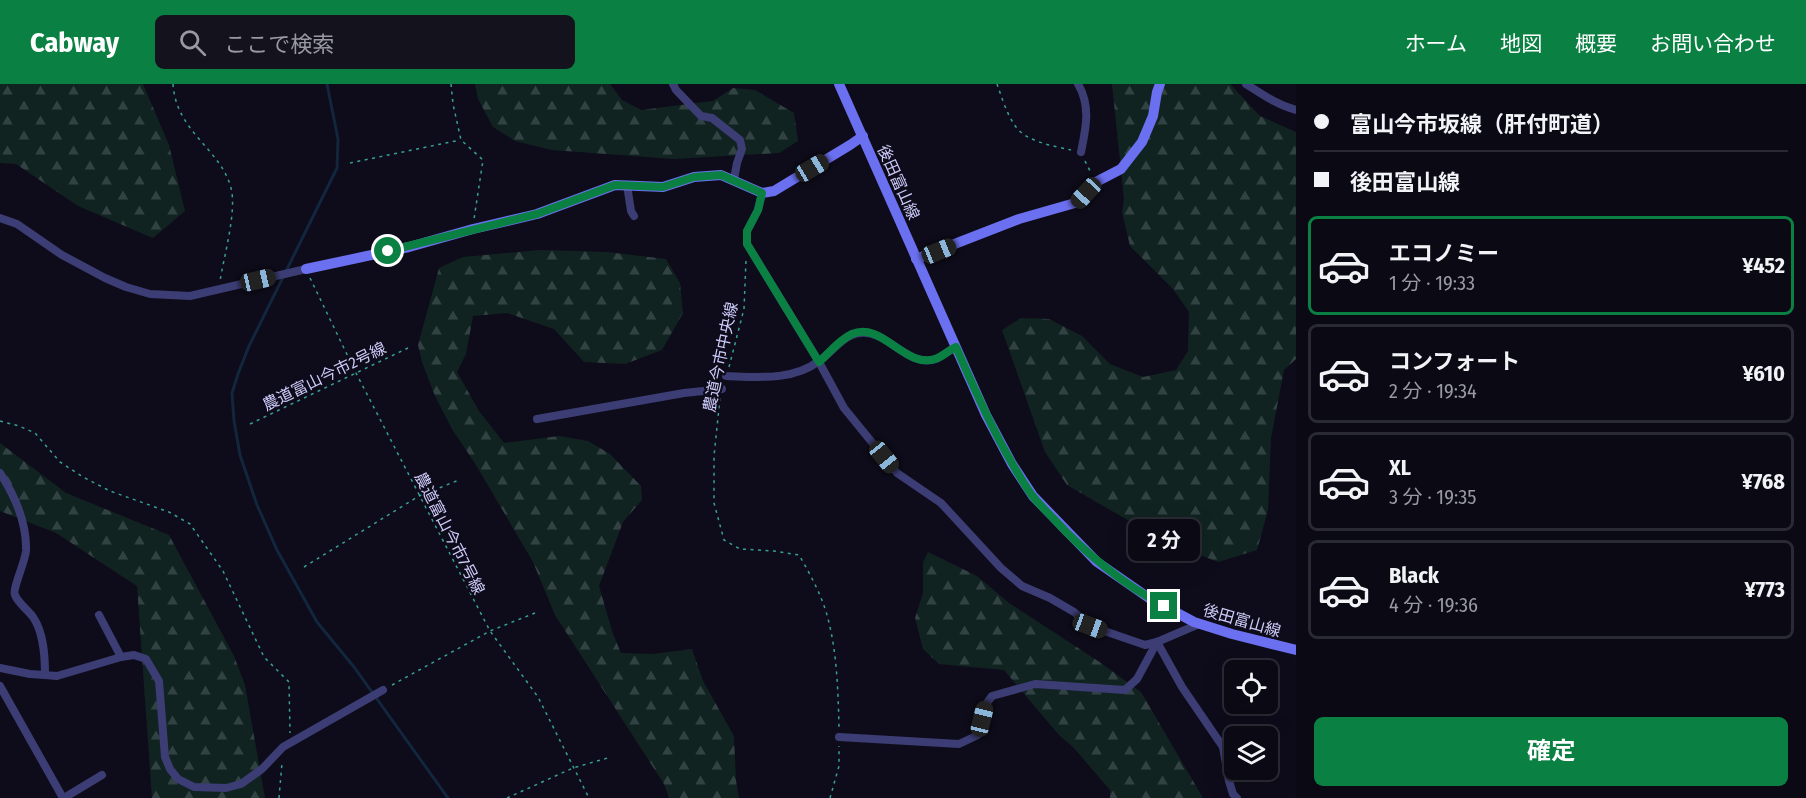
<!DOCTYPE html>
<html lang="ja">
<meta charset="utf-8">
<style>
body{margin:0;font-family:"Fira Sans Condensed","Noto Sans JP",sans-serif;background:#13121d;color:#f1f3f6;height:100vh;display:flex;flex-direction:column;font-size:22px;white-space:nowrap}
*{box-sizing:border-box;margin:0}
p{font-size:20px;color:#999aa0}
.icon{flex:none;width:33px;height:33px;fill:none;stroke:currentColor;stroke-width:2;stroke-linecap:round;stroke-linejoin:round}
.map{position:relative;flex:1;overflow:hidden}
.drawer{display:flex;flex-direction:column;background:#0a0914;width:510px}
.drawer>*{flex:none}
.banner{display:grid;align-content:center;height:132px;padding:0 18px;background:#0a0914}
.buttons{position:absolute;left:1224px;top:576px;display:grid;gap:12px}
.buttons a{display:grid;place-items:center;width:54px;height:54px;border-radius:9px;background:#0a0914;box-shadow:0 6px 24px #0002,0 0 0 2px #2a2a34;font-size:30px}
.end{position:absolute;width:27px;height:27px;margin:-14px;border:8px solid #0b8043;background:#fff;box-shadow:0 0 0 3px #fff}
.from{border-radius:50%}
.bubble{position:absolute;height:42px;border-radius:9px;background:#0a0914;box-shadow:0 6px 24px #0002,0 0 0 2px #2a2a34;font-size:20px;font-weight:700;line-height:42px;text-align:center}
.car{position:absolute;width:18px;height:36px;margin:-18px -9px;border-radius:8px;box-shadow:0 0 4px 2px #0007;background:linear-gradient(#222 24%,#8ab4d8 0 40%,#222 0 76%,#8ab4d8 0 86%,#222 0)}
.banner b{display:flex;align-items:center;gap:21px;height:57px;font-size:22px}
.banner b+b{border-top:2px solid #2a2a34}
.banner i{width:15px;height:15px;background:#f1f3f6}
ul{padding:0;list-style:none}
li{display:flex;align-items:center;gap:18px;height:99px;margin:0 12px 9px;padding:0 6px;border:3px solid #2a2a34;border-radius:9px}
li div{flex:1}
li b{display:block;font-size:22px}
li em{font-style:normal;font-weight:700}
li.current{border-color:#0b8043}
li>.icon{width:54px;height:54px;stroke-width:1.5}
.action{display:flex;gap:12px;margin-top:auto;padding:12px 18px}
.action a{flex:1;height:69px;border-radius:9px;background:#0b8043;color:#fff;font-size:24px;font-weight:700;line-height:69px;text-align:center}
header{display:flex;align-items:center;gap:36px;box-sizing:border-box;height:84px;padding:0 30px;background:#0b8043;color:#fff}
header strong{font-size:28px}
nav{display:flex;gap:33px;margin-inline-start:auto;font-size:21px}
.search{width:420px;height:54px;background:#13121d;display:flex;align-items:center;gap:15px;box-sizing:border-box;padding:0 21px;border-radius:9px;color:#999aa0;font-size:22px}
main{display:flex;flex:1;min-height:0}
.map>svg:first-child{display:block}
.forest{fill:url(#forest-firs)}
.lines{fill:none;stroke-linecap:round;stroke-linejoin:round}
.stream{stroke:#12263e;stroke-width:3}
.path{stroke:#38a093;stroke-width:1.5;stroke-dasharray:3 4.5;stroke-linecap:butt}
.street{stroke:#3c3d74;stroke-width:8}
.secondary{stroke:#6b70f0;stroke-width:10}
.route{stroke:#0b8043;stroke-width:8}
.labels{text-anchor:middle;stroke-width:4.5;stroke-linejoin:round;paint-order:stroke}
.street-label{font-size:16px;fill:#cdcbfa;stroke:#0e0c1a}
</style>
<header>
<strong>Cabway</strong>
<div class="search"><svg class="icon" aria-label="search" viewBox="0 0 24 24"><circle cx="10" cy="10" r="6"/><path d="M15 15l6 6"/></svg>ここで検索</div>
<nav><a>ホーム</a><a>地図</a><a>概要</a><a>お問い合わせ</a></nav>
</header>
<main>
<div class="map">
<svg width="1296" height="714" viewBox="0 0 1296 714">
<defs>
<pattern id="forest-firs" width="22" height="20" patternUnits="userSpaceOnUse" patternTransform="scale(1.5)"><rect width="22" height="20" fill="#102321"/><path d="M5 1l3.5 6h-7zM16 11l3.5 6h-7z" fill="#324242"/></pattern>
</defs>
<rect width="100%" height="100%" fill="#0e0c1a"/>
<g class="forest">
<path d="M0,0h143l26,61 16,66 -32,27 -75,-32 -62,-42 -16,-1z"/>
<path d="M475,0h135l12,16 19,10 72,-9 20,-13 22,2 39,23 4,28 -19,12 -105,6 -122,-9 -37,-9 -22,-14 -15,-28z"/>
<path d="M1112,0h118l30,32 36,16v227l-12,11 -13,68 -3,72 -11,40 -39,12 -54,-21 -97,-56 -22,-33 -43,-122 19,-12 28,1 33,17 28,28 33,13 33,-7 12,-19 1,-39 -16,-23 -43,-43 -8,-34 2,-13z"/>
<path d="M540,166l67,2 59,7 14,24 3,30 -21,37 -37,14 -41,-2 -30,-33 -47,-16 -34,3 -7,38 -9,18 22,39 25,32 55,-7 29,5 22,13 31,32 1,14 -19,22 -24,64 14,48 8,19 31,1 40,-5 11,32 31,55 2,45 3,17h-70l-5,-14 -109,-169 -22,-53 -57,-97 -24,-36 -17,-33 -13,-34 -4,-17 21,-77 24,-11z"/>
<path d="M0,359l66,50 103,42 65,121 11,29 20,113h-113l-15,-212 -81,-53 -56,-22z"/>
<path d="M928,468l49,24 32,27 89,58 43,31 62,106h-93v-8l-36,-42 -15,-13 -55,-65 -65,-6 -16,-15 -8,-31 8,-25v-31z"/>
</g>
<g class="lines">
<path class="stream" d="M327,0l11,55 -1,29 -88,178 -11,28 -6,19 2,28 6,34 17,50 20,45 40,72 37,45 94,131"/>
<g class="path">
<path d="M173,0c3,48 48,65 58,104 6,23 -7,68 -11,93"/>
<path d="M451,0l2,20 8,36 22,20 -9,59"/>
<path d="M997,0c5,14 10,31 19,43 11,15 38,19 55,23"/>
<path d="M1085,77l6,12"/>
<path d="M350,79l110,-23"/>
<path d="M310,194l46,95 134,258 48,66 51,101"/>
<path d="M729,283l15,-58 2,-49"/>
<path d="M720,314l-6,58v47l10,37 16,9 34,2 25,4c11,19 22,39 28,60 10,36 11,74 12,112"/>
<path d="M0,337l19,5 16,7 25,29 23,15 27,14 59,21 21,12 33,47 41,86 25,25 1,51"/>
<path d="M250,340l158,-76"/>
<path d="M304,483l115,-71 40,-16"/>
<path d="M392,601l98,-54 45,-18"/>
<path d="M279,714l3,-35"/>
<path d="M507,714l66,-30 38,-11"/>
<path d="M830,714l9,-32v-20"/>
</g>
<g class="street">
<path d="M673,0l3,6 25,26 11,2 28,22 2,9 -5,14 -3,16"/>
<path d="M1078,0c13,22 8,44 3,68"/>
<path d="M1246,0c16,10 31,21 50,26"/>
<path d="M627,101l4,26 3,5"/>
<path d="M762,109l-4,17 -11,21v13l72,118 25,46 53,65 44,30 60,65 21,18 28,12 24,14 16,14 55,19 12,-3 42,-18"/>
<path d="M0,134l17,6 45,31 43,23 21,9 24,7 40,2 116,-27"/>
<path d="M726,292c31,1 67,5 93,-15 14,-9 23,-26 41,-28 27,-4 48,36 76,26 7,-3 13,-9 20,-12"/>
<path d="M537,335l147,-26 38,-4"/>
<path d="M0,389c15,23 27,50 26,78 -1,11 -14,39 -11,44 3,8 13,15 18,22 11,16 12,40 12,58l12,1 64,-19 13,-2 12,4 13,22 6,76 5,12 8,10 16,8 32,1 15,-4 21,-15 21,-22 100,-57"/>
<path d="M99,531l22,42"/>
<path d="M1157,558l25,45 41,60 6,34 4,13 4,4"/>
<path d="M0,584l30,6 15,1"/>
<path d="M0,602l63,112"/>
<path d="M839,653l120,7 19,-9 8,-31 6,-8 43,-12 90,6 12,-11 20,-37"/>
<path d="M64,714l38,-23"/>
</g>
<g class="secondary">
<path d="M839,0l147,331 26,49 21,32 64,66 52,36 45,24 38,12 64,16"/>
<path d="M916,175l103,-40 56,-16 21,-21 25,-13 21,-27 11,-26 4,-24 3,-8"/>
<path d="M306,185l103,-22 64,-18 64,-15 78,-29 48,2 31,-10 27,-2 41,18 12,-2 76,-46 13,-9"/>
</g>
</g>
<g class="lines">
<path class="route" d="M388,167l149,-37 78,-29 48,2 31,-10 27,-2 41,18 -4,17 -11,21v13l72,118c10,-9 20,-22 33,-28 30,-13 53,35 83,25 7,-2 14,-9 21,-12 22,50 44,101 75,147 6,8 14,16 22,24 33,36 68,65 111,88"/>
</g>
<g class="labels">
<g class="street-label">
<text transform="translate(899 98) rotate(66)" y="6">後田富山線</text>
<text transform="translate(720 273) rotate(-78)" y="6">農道今市中央線</text>
<text transform="translate(324 292) rotate(-26)" y="6">農道富山今市2号線</text>
<text transform="translate(450 449) rotate(63)" y="6">農道富山今市7号線</text>
<text transform="translate(1242 536) rotate(16)" y="6">後田富山線</text>
</g>
</g>
</svg>
<div class="buttons">
<a><svg class="icon" aria-label="locate" viewBox="0 0 24 24"><circle cx="12" cy="12" r="6"/><path d="M12 2v4M12 18v4M2 12h4M18 12h4"/></svg></a>
<a><svg class="icon" aria-label="layers" viewBox="0 0 24 24"><path d="M12 4l9 5-9 5-9-5zM3 14l9 5 9-5"/></svg></a>
</div>
<i class="end from" style="left:388px;top:167px"></i>
<i class="end" style="left:1164px;top:522px"></i>
<div class="bubble" style="left:1128px;top:435px;width:72px">2 分</div>
<i class="car" style="left:812px;top:84px;rotate:59deg"></i>
<i class="car" style="left:1086px;top:109px;rotate:223deg"></i>
<i class="car" style="left:939px;top:167px;rotate:68deg"></i>
<i class="car" style="left:258px;top:196px;rotate:77deg"></i>
<i class="car" style="left:884px;top:373px;rotate:141deg"></i>
<i class="car" style="left:1090px;top:542px;rotate:110deg"></i>
<i class="car" style="left:982px;top:635px;rotate:14deg"></i>
</div>
<section class="drawer">
<div class="banner">
<b><i class="from"></i>富山今市坂線（肝付町道）</b>
<b><i></i>後田富山線</b>
</div>
<ul>
<li class="current"><svg class="icon" aria-label="car" viewBox="0 0 24 24"><path d="M5 17H2v-5l4-1 3-4h7l3 4 3 1v5h-3M9 17h6M6 11h13"/><circle cx="7" cy="17" r="2"/><circle cx="17" cy="17" r="2"/></svg><div><b>エコノミー</b><p>1 分 · 19:33</p></div><em>¥452</em></li>
<li><svg class="icon" aria-label="car" viewBox="0 0 24 24"><path d="M5 17H2v-5l4-1 3-4h7l3 4 3 1v5h-3M9 17h6M6 11h13"/><circle cx="7" cy="17" r="2"/><circle cx="17" cy="17" r="2"/></svg><div><b>コンフォート</b><p>2 分 · 19:34</p></div><em>¥610</em></li>
<li><svg class="icon" aria-label="car" viewBox="0 0 24 24"><path d="M5 17H2v-5l4-1 3-4h7l3 4 3 1v5h-3M9 17h6M6 11h13"/><circle cx="7" cy="17" r="2"/><circle cx="17" cy="17" r="2"/></svg><div><b>XL</b><p>3 分 · 19:35</p></div><em>¥768</em></li>
<li><svg class="icon" aria-label="car" viewBox="0 0 24 24"><path d="M5 17H2v-5l4-1 3-4h7l3 4 3 1v5h-3M9 17h6M6 11h13"/><circle cx="7" cy="17" r="2"/><circle cx="17" cy="17" r="2"/></svg><div><b>Black</b><p>4 分 · 19:36</p></div><em>¥773</em></li>
</ul>
<div class="action"><a>確定</a></div>
</section>
</main>
